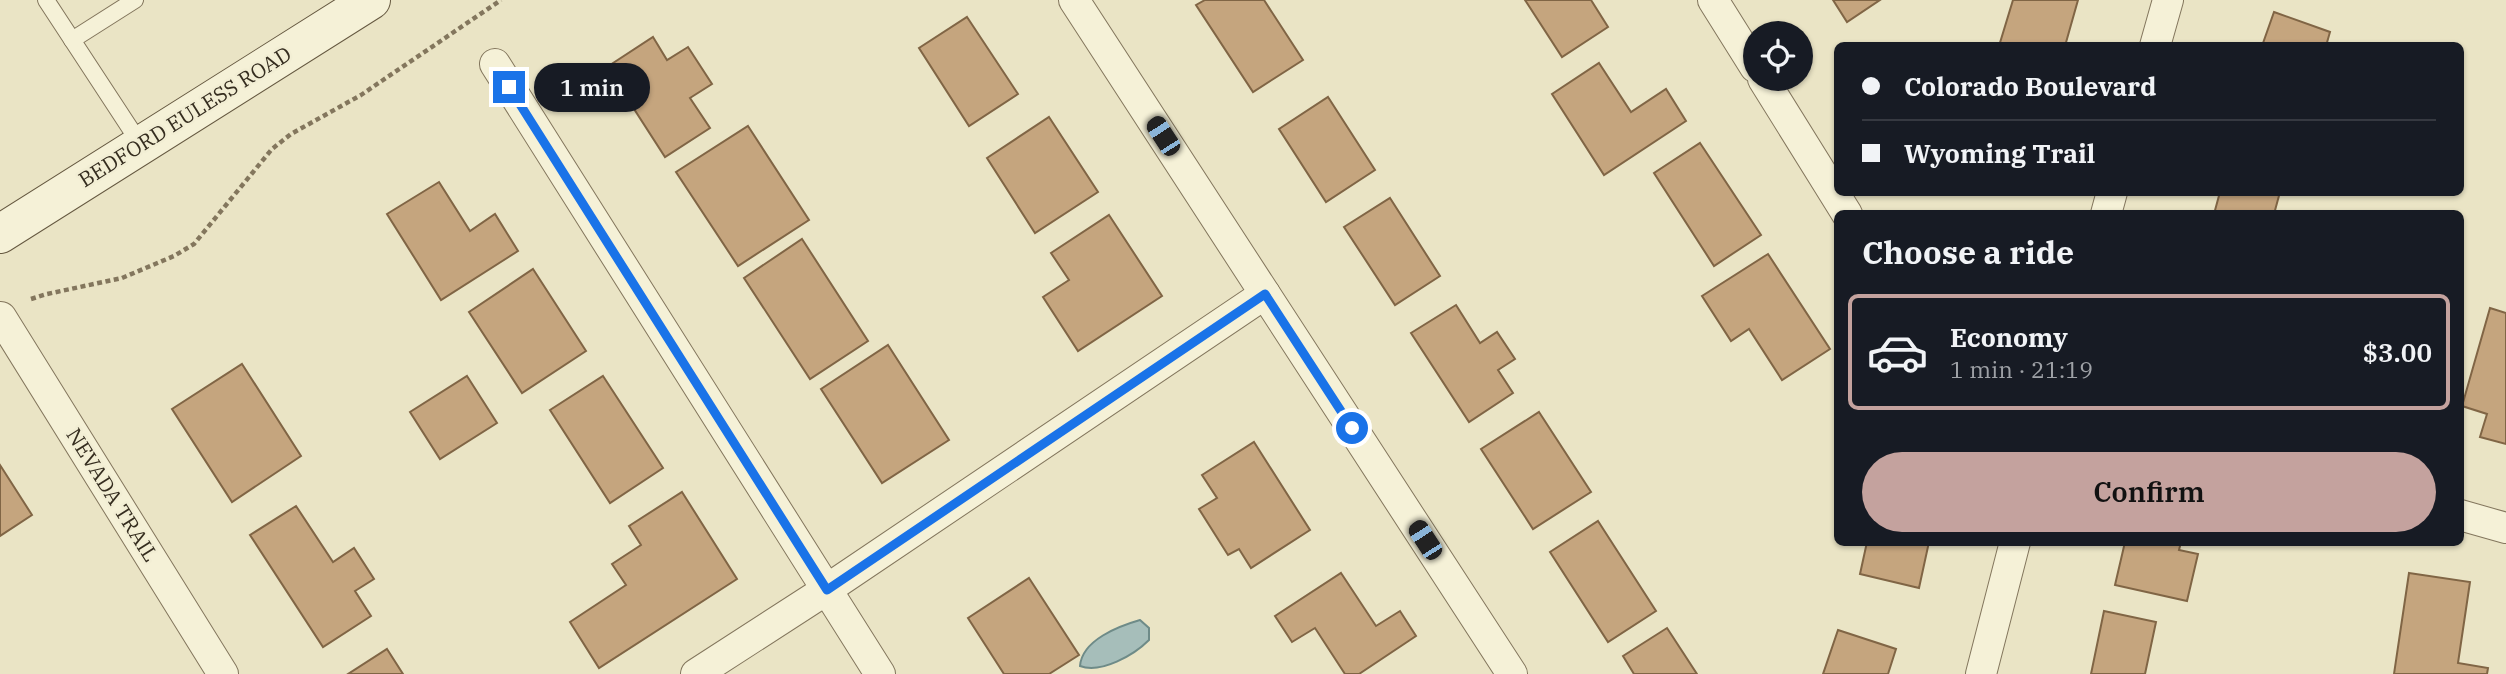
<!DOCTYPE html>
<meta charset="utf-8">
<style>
body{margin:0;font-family:"IBM Plex Serif",serif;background:#242831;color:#f1f3f6;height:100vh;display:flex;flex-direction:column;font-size:26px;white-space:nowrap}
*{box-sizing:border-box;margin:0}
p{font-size:23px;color:#9ea1a6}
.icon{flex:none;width:38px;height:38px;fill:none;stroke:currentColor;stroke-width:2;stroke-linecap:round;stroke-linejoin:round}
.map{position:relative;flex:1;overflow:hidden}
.drawer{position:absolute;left:1834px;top:210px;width:630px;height:336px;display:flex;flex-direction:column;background:#171b24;border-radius:10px;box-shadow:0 2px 5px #0004}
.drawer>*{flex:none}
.hud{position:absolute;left:1834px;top:42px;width:630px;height:154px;border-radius:10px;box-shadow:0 2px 5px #0004;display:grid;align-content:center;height:154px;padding:0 28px;background:#171b24}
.buttons{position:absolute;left:1743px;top:21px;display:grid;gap:14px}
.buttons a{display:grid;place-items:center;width:70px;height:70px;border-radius:50%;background:#171b24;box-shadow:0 2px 5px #0004;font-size:35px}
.end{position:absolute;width:32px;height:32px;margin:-16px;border:9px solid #1a73e8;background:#fff;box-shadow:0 0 0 4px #fff}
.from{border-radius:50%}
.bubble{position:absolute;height:49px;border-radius:24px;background:#171b24;box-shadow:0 2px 5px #0004;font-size:23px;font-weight:600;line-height:49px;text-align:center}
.car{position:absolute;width:21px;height:42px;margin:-21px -10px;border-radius:9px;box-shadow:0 0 5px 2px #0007;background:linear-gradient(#222 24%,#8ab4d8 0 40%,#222 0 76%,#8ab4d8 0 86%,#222 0)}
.hud b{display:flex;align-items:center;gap:24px;height:66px;font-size:26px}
.hud b+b{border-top:2px solid #363941}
.hud i{width:18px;height:18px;background:#f1f3f6}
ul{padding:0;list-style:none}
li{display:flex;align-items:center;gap:21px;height:116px;margin:0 14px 10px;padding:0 14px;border:4px solid transparent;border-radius:10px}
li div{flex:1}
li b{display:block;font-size:26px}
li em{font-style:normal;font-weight:600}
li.current{border-color:#c4a29e}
li>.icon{width:63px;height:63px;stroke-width:1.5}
h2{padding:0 28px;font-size:32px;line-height:84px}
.button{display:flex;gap:14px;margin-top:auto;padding:14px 28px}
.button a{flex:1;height:80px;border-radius:42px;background:#c4a29e;color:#111;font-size:28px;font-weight:600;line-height:80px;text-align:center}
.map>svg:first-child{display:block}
.water{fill:#a6beba;stroke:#6e8b88;stroke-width:2}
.building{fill:#c5a57e;stroke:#806545;stroke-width:2}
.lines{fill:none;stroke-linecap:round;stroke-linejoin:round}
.service-casing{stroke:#83765d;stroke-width:18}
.minor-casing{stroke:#83765d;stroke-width:32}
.secondary-casing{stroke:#655840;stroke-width:40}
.path{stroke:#83765d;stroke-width:4.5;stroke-dasharray:5 3.5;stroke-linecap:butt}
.service{stroke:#f5f1d7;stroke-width:16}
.minor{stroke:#f5f1d7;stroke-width:30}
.secondary{stroke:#f5f1d7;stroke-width:38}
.route{stroke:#1a73e8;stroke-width:9}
.labels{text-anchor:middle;stroke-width:5;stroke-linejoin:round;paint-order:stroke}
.street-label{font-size:21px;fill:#352d1f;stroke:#f2eed4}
</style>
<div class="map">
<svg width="2506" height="674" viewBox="0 0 2506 674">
<rect width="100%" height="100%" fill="#eae4c5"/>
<path class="water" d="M1140,620l9,8v12c-15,15 -48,34 -69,26 2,-26 39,-40 60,-46z"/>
<g class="building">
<path d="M1205,0h59l39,60 -50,32 -57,-87z"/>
<path d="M1525,0h66l17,27 -46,30z"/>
<path d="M1833,0h47l-33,22z"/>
<path d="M2013,0h65l-13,46h-66z"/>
<path d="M2274,12l56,20 -4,14h-64z"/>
<path d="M967,17l51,77 -49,32 -50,-78z"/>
<path d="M653,37l14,23 21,-13 24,37 -22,14 20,30 -45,29 -58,-90z"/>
<path d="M1599,63l32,49 35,-23 20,32 -82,54 -52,-81z"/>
<path d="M1328,97l47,73 -49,32 -47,-73z"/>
<path d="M1049,117l49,75 -63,41 -48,-75z"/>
<path d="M748,126l61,94 -71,46 -62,-94z"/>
<path d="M1700,143l61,92 -47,31 -60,-93z"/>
<path d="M439,182l31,49 25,-17 23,37 -77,49 -54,-86z"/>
<path d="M2220,192h60l-6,22h-60z"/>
<path d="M1390,198l50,78 -45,29 -51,-78z"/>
<path d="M1109,215l53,81 -84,55 -35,-54 26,-17 -18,-27z"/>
<path d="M802,239l66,102 -58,38 -66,-101z"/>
<path d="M1768,254l62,95 -48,31 -33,-51 -18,12 -29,-45z"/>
<path d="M533,269l53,82 -64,42 -53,-81z"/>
<path d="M1456,305l24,38 17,-11 18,27 -17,11 15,23 -44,29 -58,-89z"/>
<path d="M2490,308l16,5v131l-26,-7 7,-23 -25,-8z"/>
<path d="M888,345l61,95 -67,43 -61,-94z"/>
<path d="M242,364l59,92 -69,46 -60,-93z"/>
<path d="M467,376l30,47 -57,36 -30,-47z"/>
<path d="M603,376l60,92 -53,35 -60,-93z"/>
<path d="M1539,412l52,80 -58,37 -52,-80z"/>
<path d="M1254,442l56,88 -59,38 -12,-19 -11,6 -29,-46 18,-11 -15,-23z"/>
<path d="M0,465l32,50 -32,21z"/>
<path d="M682,492l55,87 -138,89 -29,-46 56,-37 -14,-21 29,-19 -12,-19z"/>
<path d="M296,506l37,56 21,-14 20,31 -19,12 16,25 -48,31 -73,-112z"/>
<path d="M1598,521l58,90 -48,31 -58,-90z"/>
<path d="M1867,542h62l-10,46 -59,-14z"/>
<path d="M2125,542h56l-2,8 19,4 -11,47 -72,-16z"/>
<path d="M1341,573l35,53 24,-15 16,25 -57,38h-14l-30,-46 -23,14 -17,-26z"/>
<path d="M2409,573l61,9 -12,81 30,5 -1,6h-93z"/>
<path d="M1029,578l50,77 -30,19h-45l-36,-56z"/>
<path d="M2104,611l52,11 -11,52h-54z"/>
<path d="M1667,628l30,46h-63l-11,-18z"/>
<path d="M1838,630l58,19 -8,25h-65z"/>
<path d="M387,649l16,25h-55z"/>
</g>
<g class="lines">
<defs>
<g id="service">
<path d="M46,0l95,145"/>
<path d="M72,40l63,-40"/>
</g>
<g id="minor">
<path d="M1074,0l438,674"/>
<path d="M1713,0l42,67"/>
<path d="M2155,46l13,-46"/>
<path d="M495,64l385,610"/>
<path d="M1763,79l84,135"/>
<path d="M2106,214l6,-22"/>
<path d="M1,317l222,357"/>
<path d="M2460,515l46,13"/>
<path d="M696,674l130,-84 439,-296"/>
<path d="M1981,674l34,-132"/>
</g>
<path id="secondary" d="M0,234l371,-234"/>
</defs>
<use href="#service" class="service-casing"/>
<use href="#minor" class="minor-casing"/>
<use href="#secondary" class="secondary-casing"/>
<path class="path" d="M31,299l16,-5 75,-16 52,-22 20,-12 78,-95 19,-15 70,-39 140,-95"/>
<use href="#service" class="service"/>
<use href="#minor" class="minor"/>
<use href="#secondary" class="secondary"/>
</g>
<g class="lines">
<path class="route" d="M509,87l318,503 438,-296 87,134"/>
</g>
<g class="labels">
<g class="street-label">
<text transform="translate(185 117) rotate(-32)" y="7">BEDFORD EULESS ROAD</text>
<text transform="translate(112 495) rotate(58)" y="7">NEVADA TRAIL</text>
</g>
</g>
</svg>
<div class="buttons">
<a><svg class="icon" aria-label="locate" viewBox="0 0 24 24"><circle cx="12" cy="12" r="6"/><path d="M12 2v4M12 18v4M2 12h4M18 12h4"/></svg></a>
</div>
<i class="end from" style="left:1352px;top:428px"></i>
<i class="end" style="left:509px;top:87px"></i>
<div class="bubble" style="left:534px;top:63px;width:116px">1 min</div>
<i class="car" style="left:1163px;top:136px;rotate:327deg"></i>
<i class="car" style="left:1425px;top:540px;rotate:327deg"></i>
<div class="hud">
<b><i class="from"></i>Colorado Boulevard</b>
<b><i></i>Wyoming Trail</b>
</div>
<section class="drawer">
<h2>Choose a ride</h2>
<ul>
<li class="current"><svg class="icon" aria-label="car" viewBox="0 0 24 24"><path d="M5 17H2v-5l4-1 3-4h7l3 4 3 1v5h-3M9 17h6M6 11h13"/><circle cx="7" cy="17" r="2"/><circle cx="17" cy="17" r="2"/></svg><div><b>Economy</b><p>1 min · 21:19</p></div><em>$3.00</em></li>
</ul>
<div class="button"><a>Confirm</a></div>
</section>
</div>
